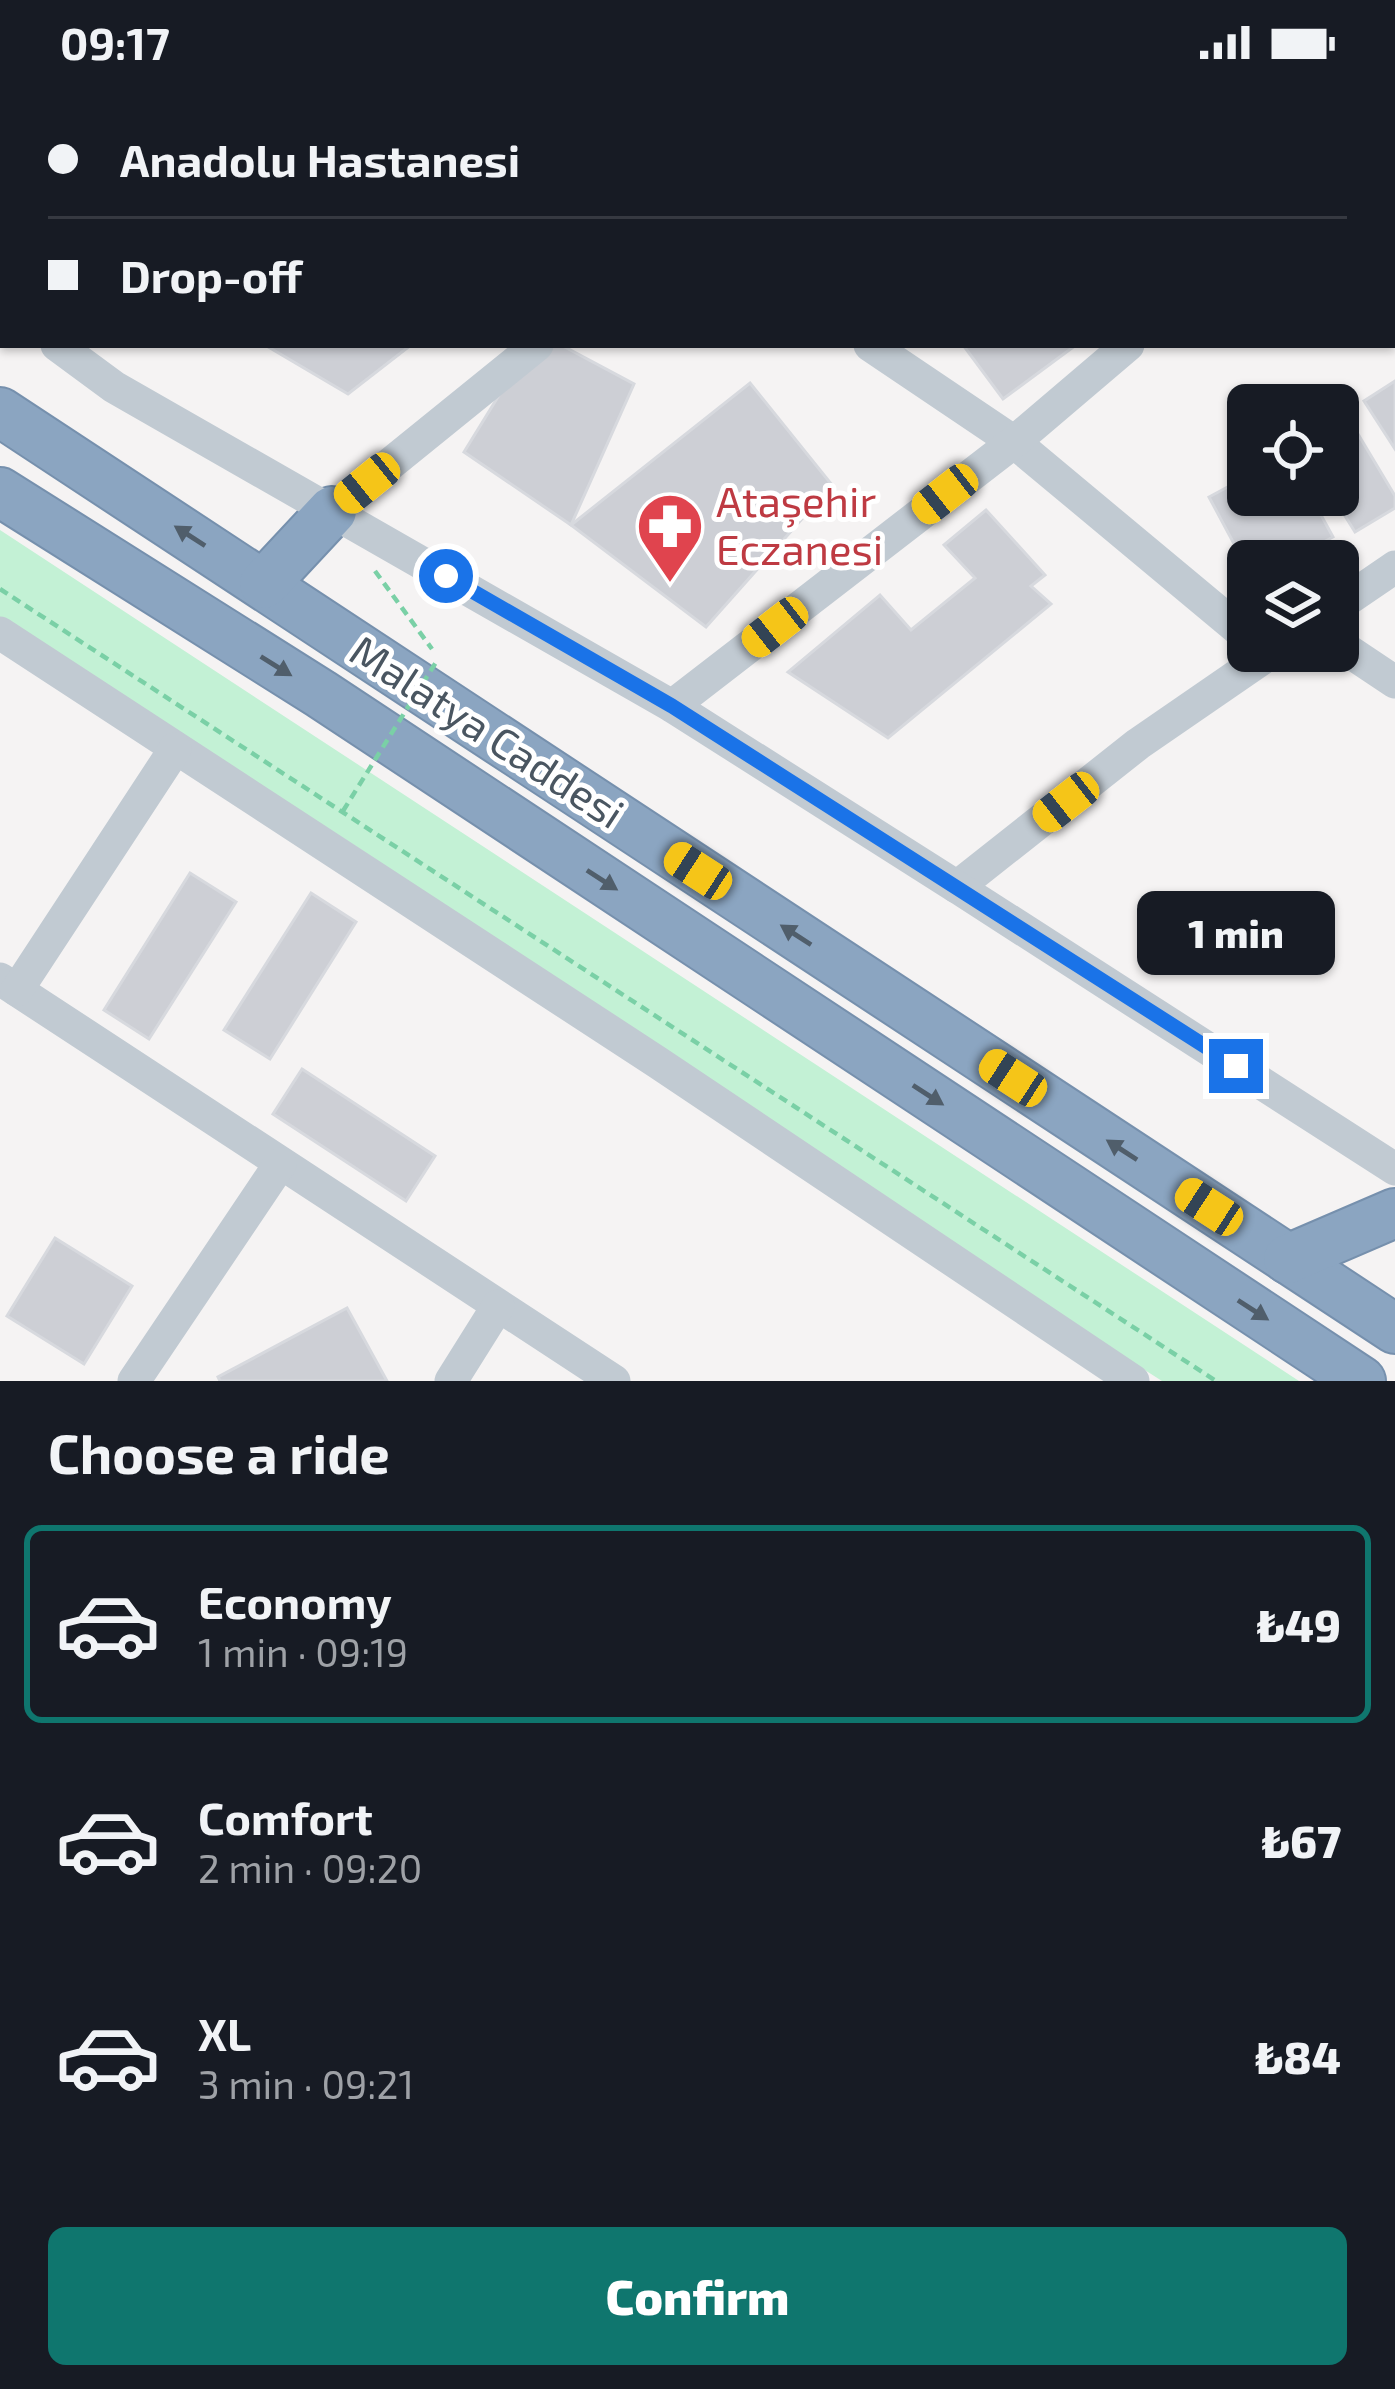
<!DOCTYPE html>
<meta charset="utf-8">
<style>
body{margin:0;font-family:"Exo 2",sans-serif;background:#242831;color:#f1f3f6;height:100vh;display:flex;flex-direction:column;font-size:45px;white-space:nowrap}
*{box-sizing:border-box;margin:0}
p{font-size:39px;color:#9ea1a6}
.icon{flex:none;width:66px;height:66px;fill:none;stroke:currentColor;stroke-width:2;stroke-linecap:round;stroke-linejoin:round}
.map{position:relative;height:1297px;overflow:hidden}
.side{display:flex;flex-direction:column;background:#171b24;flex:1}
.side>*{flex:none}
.top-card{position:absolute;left:0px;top:0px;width:1395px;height:264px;box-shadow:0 3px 9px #0004;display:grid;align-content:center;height:264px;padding:0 48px;background:#171b24}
.controls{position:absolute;left:1227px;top:300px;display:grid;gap:24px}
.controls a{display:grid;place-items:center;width:132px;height:132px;border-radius:18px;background:#171b24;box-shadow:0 3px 9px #0004;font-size:60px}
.end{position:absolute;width:54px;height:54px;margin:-27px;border:15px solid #1a73e8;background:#fff;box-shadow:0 0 0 6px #fff}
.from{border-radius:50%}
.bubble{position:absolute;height:84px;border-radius:18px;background:#171b24;box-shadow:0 3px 9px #0004;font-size:39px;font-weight:800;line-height:84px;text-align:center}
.car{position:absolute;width:36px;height:72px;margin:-36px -18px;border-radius:15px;box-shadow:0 0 9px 3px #0007;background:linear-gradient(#f5c518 24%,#345 0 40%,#f5c518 0 76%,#345 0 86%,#f5c518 0)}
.top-card b{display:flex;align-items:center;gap:42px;height:114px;font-size:45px}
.top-card b+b{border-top:3px solid #363941}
.top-card i{width:30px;height:30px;background:#f1f3f6}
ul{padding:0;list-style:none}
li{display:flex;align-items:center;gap:36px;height:198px;margin:0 24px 18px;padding:0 24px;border:6px solid transparent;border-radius:18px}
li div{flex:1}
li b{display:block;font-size:45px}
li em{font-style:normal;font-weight:800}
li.current{border-color:#0f766e}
li>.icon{width:108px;height:108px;stroke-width:1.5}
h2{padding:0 48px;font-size:54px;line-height:144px}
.action{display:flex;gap:24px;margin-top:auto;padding:24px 48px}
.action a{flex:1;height:138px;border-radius:18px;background:#0f766e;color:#fff;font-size:48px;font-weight:800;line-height:138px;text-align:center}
.status{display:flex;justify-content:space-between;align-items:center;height:84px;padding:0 60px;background:#171b24;direction:ltr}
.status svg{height:33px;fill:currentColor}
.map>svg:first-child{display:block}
.green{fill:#c3f1d5}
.building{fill:#cdcfd5;stroke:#d7d9de;stroke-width:3}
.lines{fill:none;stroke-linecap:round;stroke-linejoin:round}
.highway-casing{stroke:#7690ad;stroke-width:52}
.path{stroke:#7ad0a6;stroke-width:4.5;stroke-dasharray:9 6;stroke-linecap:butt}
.minor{stroke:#c1cad2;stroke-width:33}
.highway{stroke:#8ba5c1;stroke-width:48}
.path-bridge{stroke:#7ad0a6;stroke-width:4.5;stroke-dasharray:9 6;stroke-linecap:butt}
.oneway{fill:#505e6b}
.route{stroke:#1a73e8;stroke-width:15}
.labels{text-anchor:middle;stroke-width:10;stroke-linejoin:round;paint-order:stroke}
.health-label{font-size:42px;fill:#be3a42;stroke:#fff;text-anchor:start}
.street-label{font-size:42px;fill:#4a5661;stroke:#fff}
</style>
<div class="status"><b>09:17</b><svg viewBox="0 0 49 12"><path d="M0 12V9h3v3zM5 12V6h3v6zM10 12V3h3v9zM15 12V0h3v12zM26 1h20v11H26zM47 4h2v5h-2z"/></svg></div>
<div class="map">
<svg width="1395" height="1297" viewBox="0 0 1395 1297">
<rect width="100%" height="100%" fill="#f5f3f3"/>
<path class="green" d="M0,446l1299,851h-137l-108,-69 -694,-463 -360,-232z"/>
<g class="building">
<path d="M265,261h146l-63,49z"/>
<path d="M530,261h31l73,39 -63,141 -107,-73z"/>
<path d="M963,261h113l-73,54z"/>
<path d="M1395,297v68l-31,-48z"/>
<path d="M750,299l82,102 -126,142 -135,-102z"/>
<path d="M1352,340l43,72v12l-40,24 -23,-37h6v-62z"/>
<path d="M1248,392v19h62l23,42 -45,24h-40v9l-39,-73z"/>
<path d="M986,426l59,65 -14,11 20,18 -163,134 -100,-66 92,-77 31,35 64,-52 -31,-33z"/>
<path d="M190,789l46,29 -87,137 -45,-29z"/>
<path d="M311,809l45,29 -86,137 -46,-29z"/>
<path d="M302,985l133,87 -29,45 -133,-87z"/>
<path d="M55,1154l77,48 -48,78 -77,-48z"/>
<path d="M347,1224l40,73h-167l-2,-4z"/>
</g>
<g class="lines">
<defs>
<g id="highway">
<path d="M0,328l1395,917"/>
<path d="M0,408l321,202 1040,687"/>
<path d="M264,500l68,-73"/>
<path d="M1288,1175l107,-46"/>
</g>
</defs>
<use href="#highway" class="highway-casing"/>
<g class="path">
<path d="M375,487l57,78"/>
<path d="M0,505l1216,792"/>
</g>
<g class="minor">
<path d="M442,0l4,3"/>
<path d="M616,0l3,3"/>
<path d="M845,3l4,-3"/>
<path d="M1392,39l3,-3"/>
<path d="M0,218l3,2"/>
<path d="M57,261l57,42 558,319 285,181 181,-143 135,-93"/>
<path d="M870,261l144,97 234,195"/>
<path d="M332,427l205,-166"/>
<path d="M1338,522l57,-39"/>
<path d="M0,549l657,429 476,319"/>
<path d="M1338,560l57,38"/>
<path d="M672,622l342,-264 114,-97"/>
<path d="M957,803l438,282"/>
<path d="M0,895l614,402"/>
<path d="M17,906l158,-241"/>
<path d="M134,1297l146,-217"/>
<path d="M451,1297l47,-75"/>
</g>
<use href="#highway" class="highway"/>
<path class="path-bridge" d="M343,727l95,-152"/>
</g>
<defs><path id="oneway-solid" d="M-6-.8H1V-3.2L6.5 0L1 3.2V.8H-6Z" transform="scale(3)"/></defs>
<g class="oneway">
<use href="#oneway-solid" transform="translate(190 452) rotate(-147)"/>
<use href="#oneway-solid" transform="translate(276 582) rotate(32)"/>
<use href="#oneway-solid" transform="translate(602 796) rotate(33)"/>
<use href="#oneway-solid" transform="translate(796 851) rotate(-147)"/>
<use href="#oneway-solid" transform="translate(928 1011) rotate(33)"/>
<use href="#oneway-solid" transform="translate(1122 1066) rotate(-147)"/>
<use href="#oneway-solid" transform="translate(1253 1226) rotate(33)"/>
</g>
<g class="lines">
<path class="route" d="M446,492l226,130 564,360"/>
</g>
<defs>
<symbol id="pharmacy-pin" viewBox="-11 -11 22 30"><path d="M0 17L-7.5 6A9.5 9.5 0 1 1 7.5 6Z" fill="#e0444e" stroke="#fff"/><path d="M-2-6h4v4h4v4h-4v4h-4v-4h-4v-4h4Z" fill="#fff"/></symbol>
</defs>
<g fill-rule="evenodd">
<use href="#pharmacy-pin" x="632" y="404" width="76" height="104"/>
</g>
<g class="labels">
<g class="health-label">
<text x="716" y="433">Ataşehir<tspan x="716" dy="48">Eczanesi</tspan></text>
</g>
<g class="street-label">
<text transform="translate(487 648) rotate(33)" y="15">Malatya Caddesi</text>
</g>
</g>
</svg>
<div class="controls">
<a><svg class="icon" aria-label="locate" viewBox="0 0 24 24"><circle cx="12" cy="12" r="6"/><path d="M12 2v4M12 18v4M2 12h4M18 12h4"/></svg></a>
<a><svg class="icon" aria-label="layers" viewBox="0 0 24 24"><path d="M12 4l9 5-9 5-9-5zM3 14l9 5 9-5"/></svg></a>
</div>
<i class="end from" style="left:446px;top:492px"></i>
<i class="end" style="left:1236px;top:982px"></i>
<div class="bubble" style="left:1137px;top:807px;width:198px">1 min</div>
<i class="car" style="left:367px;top:399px;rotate:231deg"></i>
<i class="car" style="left:945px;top:410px;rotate:232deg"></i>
<i class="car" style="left:775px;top:543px;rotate:232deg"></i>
<i class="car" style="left:1066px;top:718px;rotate:232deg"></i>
<i class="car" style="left:698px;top:787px;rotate:303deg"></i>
<i class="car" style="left:1013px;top:994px;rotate:303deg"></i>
<i class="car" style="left:1209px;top:1123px;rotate:303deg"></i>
<div class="top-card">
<b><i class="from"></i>Anadolu Hastanesi</b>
<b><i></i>Drop-off</b>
</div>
</div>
<section class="side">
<h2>Choose a ride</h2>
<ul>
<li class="current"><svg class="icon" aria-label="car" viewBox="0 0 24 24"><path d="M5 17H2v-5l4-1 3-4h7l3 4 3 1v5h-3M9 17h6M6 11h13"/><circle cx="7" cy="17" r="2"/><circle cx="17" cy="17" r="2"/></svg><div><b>Economy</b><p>1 min · 09:19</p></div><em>₺49</em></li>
<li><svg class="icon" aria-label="car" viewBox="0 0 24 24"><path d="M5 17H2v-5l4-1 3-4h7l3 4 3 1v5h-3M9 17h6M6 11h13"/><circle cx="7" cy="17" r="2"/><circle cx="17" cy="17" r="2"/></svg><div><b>Comfort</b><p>2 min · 09:20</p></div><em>₺67</em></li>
<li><svg class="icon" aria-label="car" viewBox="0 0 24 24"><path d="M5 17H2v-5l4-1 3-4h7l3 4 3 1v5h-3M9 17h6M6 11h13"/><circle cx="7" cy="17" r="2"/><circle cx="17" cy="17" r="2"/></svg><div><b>XL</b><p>3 min · 09:21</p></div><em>₺84</em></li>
</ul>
<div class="action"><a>Confirm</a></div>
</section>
